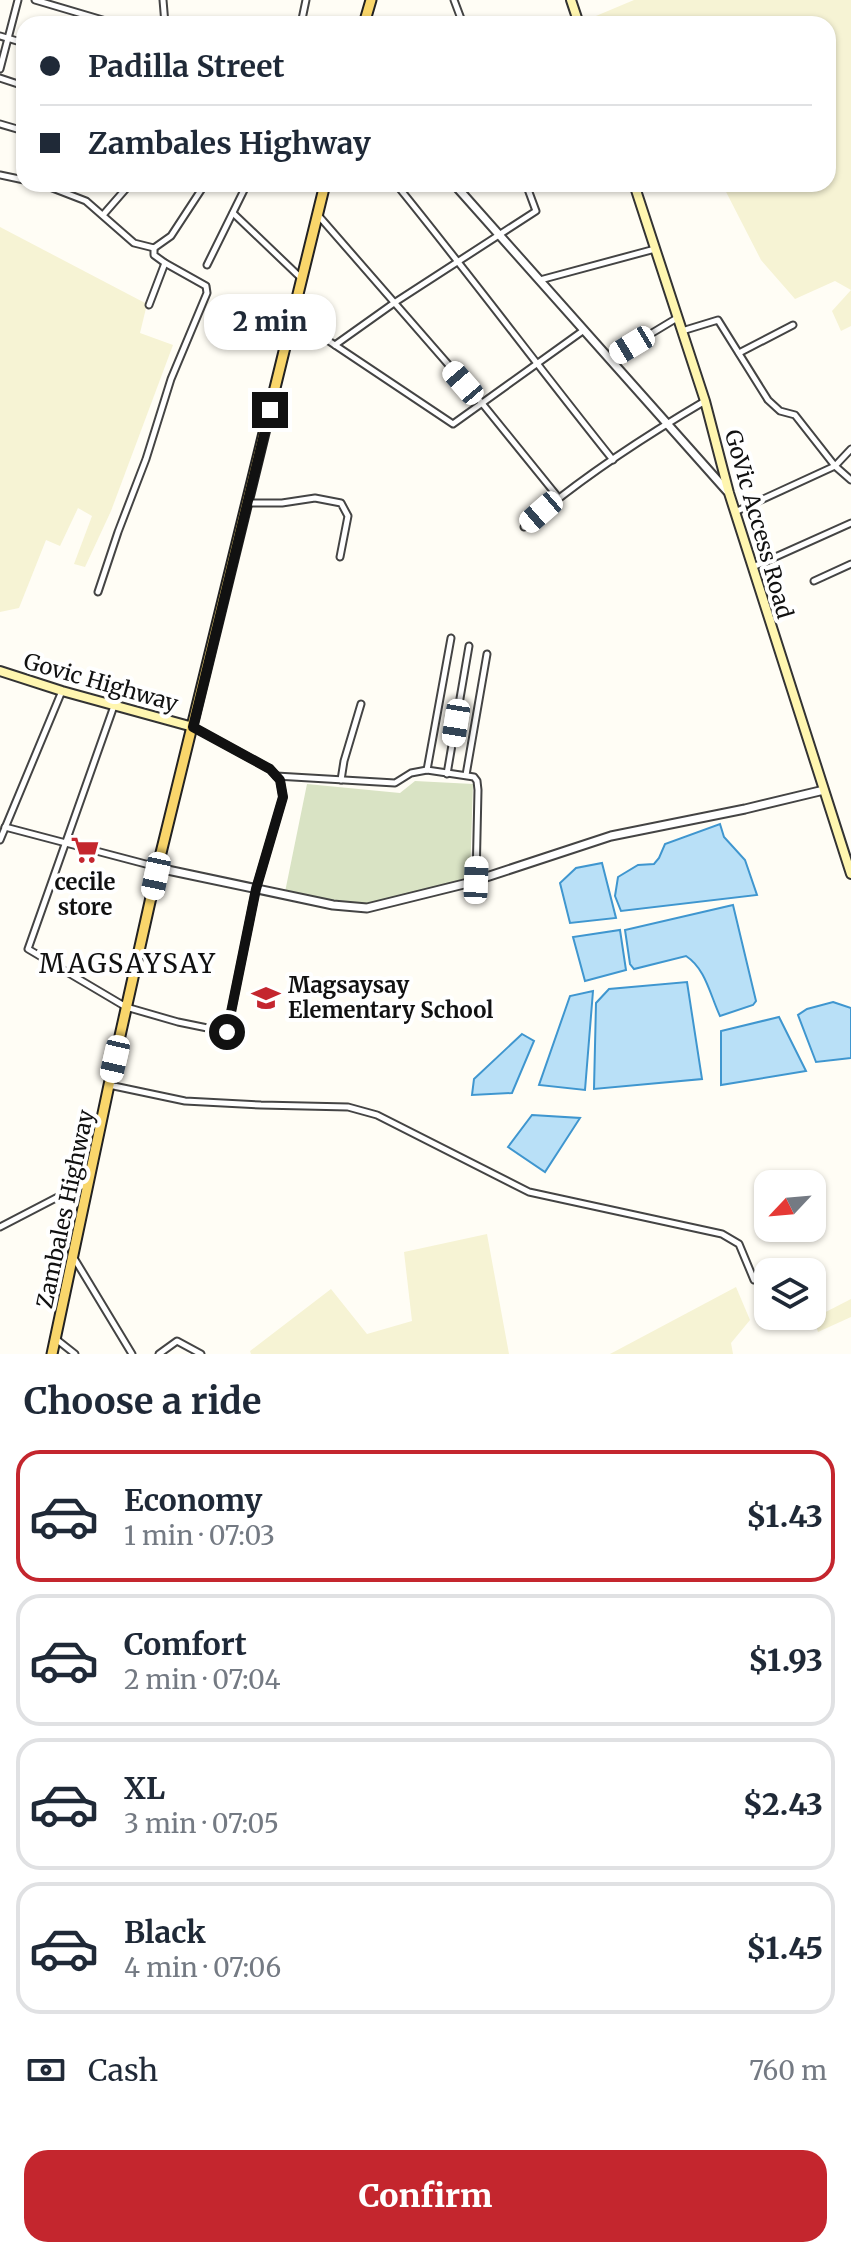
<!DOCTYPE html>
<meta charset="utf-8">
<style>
body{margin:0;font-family:Merriweather,serif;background:#f6f6f7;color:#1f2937;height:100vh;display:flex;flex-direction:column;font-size:30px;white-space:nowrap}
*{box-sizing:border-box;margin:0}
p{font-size:26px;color:#747a83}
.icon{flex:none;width:44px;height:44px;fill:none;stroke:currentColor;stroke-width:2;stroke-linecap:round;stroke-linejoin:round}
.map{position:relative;height:1354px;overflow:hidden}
.drawer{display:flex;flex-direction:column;background:#fff;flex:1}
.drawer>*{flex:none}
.banner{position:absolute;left:16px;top:16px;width:820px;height:176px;border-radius:24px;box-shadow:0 2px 6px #0004;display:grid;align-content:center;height:176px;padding:0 24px;background:#fff}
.needle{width:52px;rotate:244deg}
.buttons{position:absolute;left:754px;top:1170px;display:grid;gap:16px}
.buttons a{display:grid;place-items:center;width:72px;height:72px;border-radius:16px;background:#fff;box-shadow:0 2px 6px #0004;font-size:40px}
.end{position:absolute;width:36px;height:36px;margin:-18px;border:10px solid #111;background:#fff;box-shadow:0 0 0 4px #fff}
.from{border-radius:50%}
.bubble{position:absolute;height:56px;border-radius:24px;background:#fff;box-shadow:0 2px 6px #0004;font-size:26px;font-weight:800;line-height:56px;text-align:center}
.car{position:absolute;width:24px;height:48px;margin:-24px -12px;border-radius:10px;box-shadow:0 0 6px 2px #0007;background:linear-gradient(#fff 24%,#345 0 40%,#fff 0 76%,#345 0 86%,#fff 0)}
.banner b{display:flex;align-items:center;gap:28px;height:76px;font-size:30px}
.banner b+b{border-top:2px solid #e0e1e3}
.banner i{width:20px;height:20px;background:#1f2937}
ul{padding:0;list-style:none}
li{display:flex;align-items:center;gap:24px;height:132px;margin:0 16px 12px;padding:0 8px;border:4px solid #e0e1e3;border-radius:24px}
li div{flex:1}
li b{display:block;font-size:30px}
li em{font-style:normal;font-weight:800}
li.on{border-color:#c4262e}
li>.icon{width:72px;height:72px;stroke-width:1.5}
h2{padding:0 24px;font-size:36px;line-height:96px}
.pay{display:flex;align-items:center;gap:20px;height:88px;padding:0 24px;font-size:30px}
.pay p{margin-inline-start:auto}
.button{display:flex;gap:16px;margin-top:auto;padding:16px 24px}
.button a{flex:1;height:92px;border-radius:24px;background:#c4262e;color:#fff;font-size:32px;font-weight:800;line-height:92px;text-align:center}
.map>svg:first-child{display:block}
.farmland{fill:#f6f3d4}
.cemetery{fill:#d9e3c4}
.water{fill:#b9e0f7;stroke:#3f96cf;stroke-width:2}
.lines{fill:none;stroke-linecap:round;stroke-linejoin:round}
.minor-casing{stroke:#444;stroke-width:9}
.tertiary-casing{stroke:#444;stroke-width:11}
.secondary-casing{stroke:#333;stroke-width:12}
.primary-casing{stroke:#222;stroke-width:13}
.minor{stroke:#fff;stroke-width:5}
.tertiary{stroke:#fff;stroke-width:7}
.secondary{stroke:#fff6b0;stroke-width:8}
.primary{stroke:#f9d66b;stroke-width:9}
.route{stroke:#111;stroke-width:10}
.labels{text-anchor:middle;stroke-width:8;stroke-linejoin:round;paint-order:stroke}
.street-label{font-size:22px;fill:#111;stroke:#fff}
.poi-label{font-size:22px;font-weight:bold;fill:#111;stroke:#fff}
.quarter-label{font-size:26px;letter-spacing:2px;fill:#111;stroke:#fff}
</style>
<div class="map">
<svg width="851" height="1354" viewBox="0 0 851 1354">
<rect width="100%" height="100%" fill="#fffdf5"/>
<g class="farmland">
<path d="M634,0h217v290l-16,-9 -40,18 -34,-39 -39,-76h106v-160h-243l-1,-3z"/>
<path d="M0,227l147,77 -7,29 33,12 -62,166 -26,56 -11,-3 18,-48 -14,-8 -18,38 -14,-6 -27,68 -19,4z"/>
<path d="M851,290v36l-10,5 -9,-20z"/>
<path d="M487,1234l22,120h-258l-1,-3 81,-62 36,45 45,-13 -8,-69z"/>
<path d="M736,1287l14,33 -19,23 2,11h-123z"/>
<path d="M851,1299v18l-33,15 -4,-14z"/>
</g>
<path class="cemetery" d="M415,781l58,3 -3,93 -107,30 -78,-15 22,-108 93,9z"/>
<g class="water">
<path d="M720,824l4,13 21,23 12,35 -136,16 -6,-15 3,-19 20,-12 16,-1 5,-6 6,-14z"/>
<path d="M602,863l14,55 -46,5 -10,-40 16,-15z"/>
<path d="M733,905l23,96 -3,4 -33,11c-10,-21 -14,-47 -34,-60l-52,13 -4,-5 -5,-34z"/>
<path d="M620,930l6,40 -41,11 -12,-44z"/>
<path d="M687,982l15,97 -108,10 2,-86 13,-14z"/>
<path d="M593,991l-8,99 -46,-5 31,-89z"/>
<path d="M833,1002l18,6v50l-35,4 -18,-47 9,-6z"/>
<path d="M779,1017l27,54 -85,14v-54z"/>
<path d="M522,1034l12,7 -22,52 -40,2 2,-16z"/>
<path d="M532,1115l48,3 -35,54 -37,-25z"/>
</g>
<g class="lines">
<defs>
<g id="minor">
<path d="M35,0l81,24"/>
<path d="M163,0l2,24"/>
<path d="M454,0l9,24"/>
<path d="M301,24l5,-24"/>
<path d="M0,36l24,7"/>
<path d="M0,69l18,-69"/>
<path d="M0,78l24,8"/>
<path d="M0,124l24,7"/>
<path d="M0,175l24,5"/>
<path d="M42,184l44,17 48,42 20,5 17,-12 34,-52"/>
<path d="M396,184c74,91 144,185 217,276"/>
<path d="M233,213l68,65"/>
<path d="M103,215l27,-31"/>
<path d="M318,215l163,187 77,95"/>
<path d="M207,265l40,-81"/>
<path d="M540,280l115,-31"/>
<path d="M149,305l16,-42"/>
<path d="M293,317l160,107 131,-94"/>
<path d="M682,331l36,-11 50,80 12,11 15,4 40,51 16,14"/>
<path d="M335,345l59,-42 142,-92 -10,-27"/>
<path d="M739,353l54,-28"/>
<path d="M609,359l68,-41"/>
<path d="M247,503h35l33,-5 26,5 7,13 -8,41"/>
<path d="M735,512l100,-46 16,-17"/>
<path d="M524,527c55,-48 118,-89 181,-126"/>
<path d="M753,567l98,-44"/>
<path d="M814,581l37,-17"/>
<path d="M98,592l20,-60 28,-73 25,-80 36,-86 -1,-7 -41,-23 -11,-8v-7"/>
<path d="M114,706l-86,243 98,58 52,15 49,10 29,-143 27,-92 -3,-17 -10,-11 -77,-42"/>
<path d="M427,770l24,-132"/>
<path d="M447,774l22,-128"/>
<path d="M466,775l21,-121"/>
<path d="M276,776l119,7 16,-10 16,-3 47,7 3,4 1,9 -2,90"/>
<path d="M341,780l3,-19 17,-57"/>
<path d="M5,827l152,40"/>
<path d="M0,840l62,-149"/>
<path d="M109,1085l76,16 76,4 87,2 29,8 152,77 193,42 17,10 15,36"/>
<path d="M0,1227l79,-41h8"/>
<path d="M74,1258l58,96"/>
<path d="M56,1339l19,15"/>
<path d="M159,1354l18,-13 24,13"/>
</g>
<g id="tertiary">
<path d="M454,184l273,307"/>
<path d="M158,868l175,37 34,3 101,-25 143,-47 134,-27 79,-19"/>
</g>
<g id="secondary">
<path d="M571,0l8,24"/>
<path d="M634,184l71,217 24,92 122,381"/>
<path d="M0,671l62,20 131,36"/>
</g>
<g id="primary">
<path d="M364,24l7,-24"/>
<path d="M52,1354l57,-269 51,-228 165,-673"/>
</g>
</defs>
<use href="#minor" class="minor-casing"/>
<use href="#tertiary" class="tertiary-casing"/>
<use href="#secondary" class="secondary-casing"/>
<use href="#primary" class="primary-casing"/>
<use href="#minor" class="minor"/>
<use href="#tertiary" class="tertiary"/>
<use href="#secondary" class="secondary"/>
<use href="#primary" class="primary"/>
</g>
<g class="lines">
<path class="route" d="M227,1032l29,-143 27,-92 -3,-17 -10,-11 -77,-42 77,-317"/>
</g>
<defs>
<symbol id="supermarket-bare" viewBox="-9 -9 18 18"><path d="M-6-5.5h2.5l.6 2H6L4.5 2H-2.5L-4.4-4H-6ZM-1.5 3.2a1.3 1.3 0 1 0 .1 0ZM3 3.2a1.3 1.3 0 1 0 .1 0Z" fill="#c4262e" stroke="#fff" stroke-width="2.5" paint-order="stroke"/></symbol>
<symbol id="school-bare" viewBox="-9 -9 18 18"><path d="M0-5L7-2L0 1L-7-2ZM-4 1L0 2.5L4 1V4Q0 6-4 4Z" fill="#c4262e" stroke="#fff" stroke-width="2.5" paint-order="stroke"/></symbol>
</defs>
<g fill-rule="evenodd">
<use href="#supermarket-bare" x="65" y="830" width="40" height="40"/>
<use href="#school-bare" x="246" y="978" width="40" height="40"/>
</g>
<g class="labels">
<g class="street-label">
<text transform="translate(759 524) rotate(74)" y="8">GoVic Access Road</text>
<text transform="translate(101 682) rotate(16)" y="8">Govic Highway</text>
<text transform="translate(65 1209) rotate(-78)" y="8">Zambales Highway</text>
</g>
<g class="poi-label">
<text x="85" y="890">cecile<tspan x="85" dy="25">store</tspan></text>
<text x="288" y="993" text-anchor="start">Magsaysay<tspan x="288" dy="25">Elementary School</tspan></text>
</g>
<g class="quarter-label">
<text x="128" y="973">MAGSAYSAY</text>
</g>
</g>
</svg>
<div class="buttons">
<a><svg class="needle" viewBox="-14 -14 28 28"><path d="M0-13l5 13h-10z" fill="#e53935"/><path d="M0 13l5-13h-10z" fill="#747a83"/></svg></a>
<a><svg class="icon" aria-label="layers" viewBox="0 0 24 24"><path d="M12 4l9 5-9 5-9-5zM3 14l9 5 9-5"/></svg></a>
</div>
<i class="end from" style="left:227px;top:1032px"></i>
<i class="end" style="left:270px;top:410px"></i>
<div class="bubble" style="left:204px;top:294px;width:132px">2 min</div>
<i class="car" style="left:632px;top:345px;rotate:239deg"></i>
<i class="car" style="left:463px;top:383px;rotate:319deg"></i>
<i class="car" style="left:541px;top:512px;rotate:229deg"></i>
<i class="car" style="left:456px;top:723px;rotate:189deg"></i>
<i class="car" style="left:156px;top:876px;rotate:192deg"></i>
<i class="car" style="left:476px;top:880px;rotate:2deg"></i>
<i class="car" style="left:115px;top:1059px;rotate:193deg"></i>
<div class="banner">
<b><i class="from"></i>Padilla Street</b>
<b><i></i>Zambales Highway</b>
</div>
</div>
<section class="drawer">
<h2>Choose a ride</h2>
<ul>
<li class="on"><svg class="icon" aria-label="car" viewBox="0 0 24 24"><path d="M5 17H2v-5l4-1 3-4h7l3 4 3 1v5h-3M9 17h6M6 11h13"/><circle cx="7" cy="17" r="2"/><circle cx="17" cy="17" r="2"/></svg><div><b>Economy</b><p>1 min · 07:03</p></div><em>$1.43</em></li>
<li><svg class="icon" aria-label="car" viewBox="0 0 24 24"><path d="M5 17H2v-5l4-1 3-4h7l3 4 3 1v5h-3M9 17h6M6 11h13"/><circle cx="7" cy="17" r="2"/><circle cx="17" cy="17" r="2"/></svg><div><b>Comfort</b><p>2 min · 07:04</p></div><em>$1.93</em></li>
<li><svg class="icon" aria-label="car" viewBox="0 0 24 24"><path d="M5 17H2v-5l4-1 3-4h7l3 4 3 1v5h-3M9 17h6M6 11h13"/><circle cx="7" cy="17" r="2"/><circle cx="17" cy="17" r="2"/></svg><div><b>XL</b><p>3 min · 07:05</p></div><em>$2.43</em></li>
<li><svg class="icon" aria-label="car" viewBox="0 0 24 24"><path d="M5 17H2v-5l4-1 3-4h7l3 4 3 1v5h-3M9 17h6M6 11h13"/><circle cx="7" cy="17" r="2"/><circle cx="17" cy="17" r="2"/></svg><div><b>Black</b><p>4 min · 07:06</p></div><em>$1.45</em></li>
</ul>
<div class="pay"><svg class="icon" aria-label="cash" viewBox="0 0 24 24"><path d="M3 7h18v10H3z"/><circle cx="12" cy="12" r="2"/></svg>Cash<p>760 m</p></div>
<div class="button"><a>Confirm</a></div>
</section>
